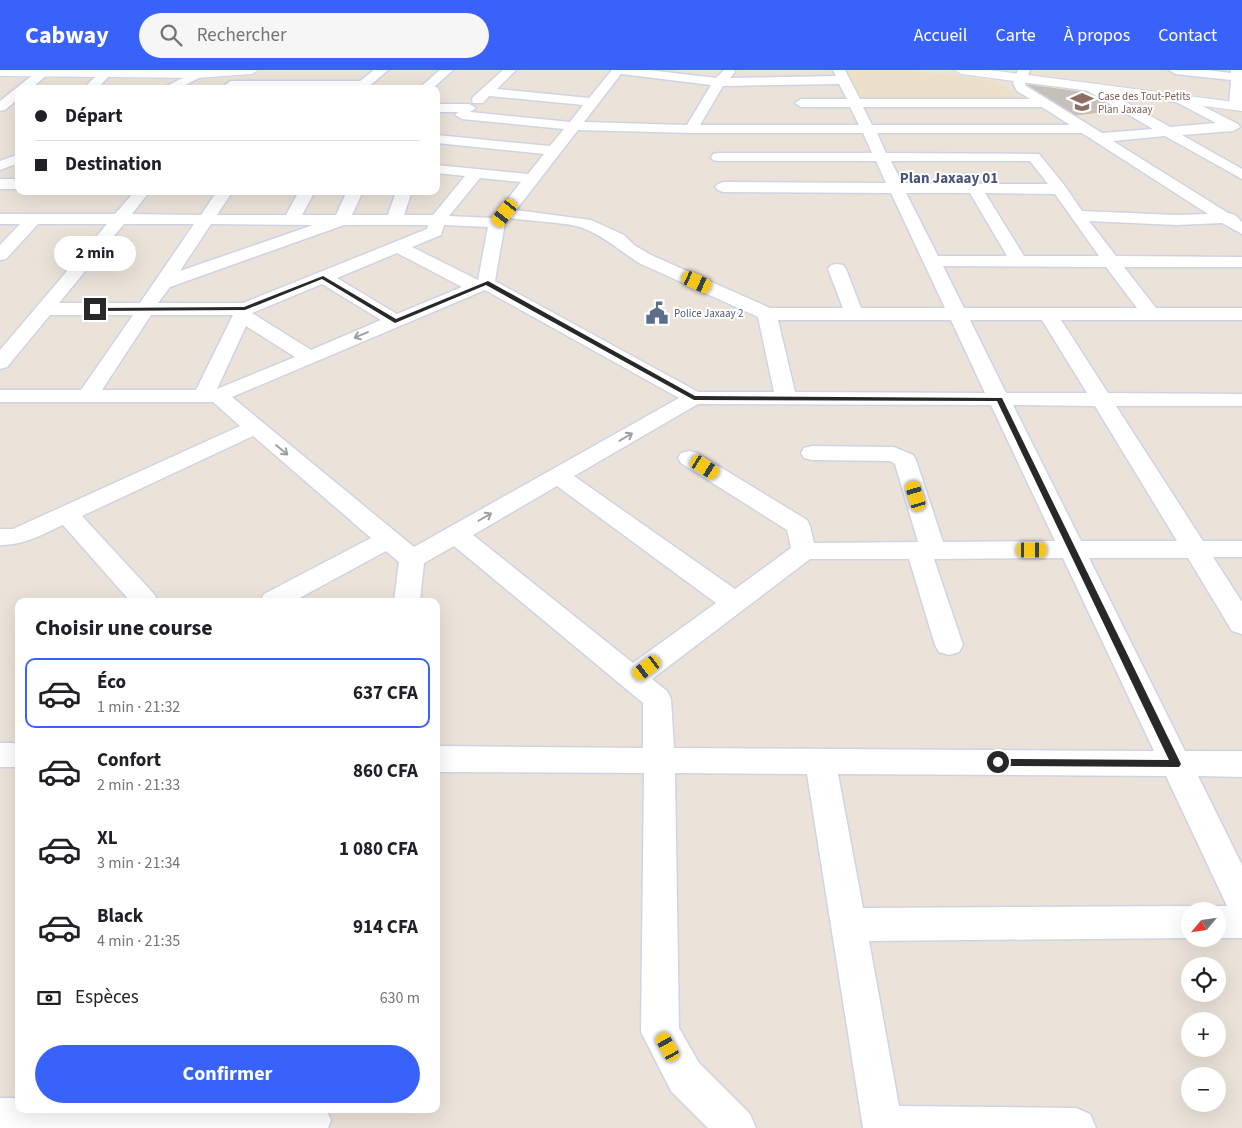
<!DOCTYPE html>
<html lang="fr">
<meta charset="utf-8">
<style>
body{margin:0;font-family:"Source Sans 3",sans-serif;background:#f6f6f6;color:#202124;height:100vh;display:flex;flex-direction:column;font-size:19px;white-space:nowrap}
*{box-sizing:border-box;margin:0}
p{font-size:16px;color:#757577}
.icon{flex:none;width:28px;height:28px;fill:none;stroke:currentColor;stroke-width:2;stroke-linecap:round;stroke-linejoin:round}
.map{position:relative;flex:1;overflow:hidden}
.sheet{position:absolute;left:15px;top:528px;width:425px;height:515px;display:flex;flex-direction:column;background:#fff;border-radius:10px;box-shadow:0 5px 20px #0002}
.sheet>*{flex:none}
.hud{position:absolute;left:15px;top:15px;width:425px;height:110px;border-radius:10px;box-shadow:0 5px 20px #0002;display:grid;align-content:center;height:110px;padding:0 20px;background:#fff}
.needle{width:32px;rotate:241deg}
.tools{position:absolute;left:1181px;top:832px;display:grid;gap:10px}
.tools a{display:grid;place-items:center;width:45px;height:45px;border-radius:50%;background:#fff;box-shadow:0 5px 20px #0002;font-size:25px}
.end{position:absolute;width:22px;height:22px;margin:-11px;border:6px solid #282828;background:#fff;box-shadow:0 0 0 2px #fff}
.from{border-radius:50%}
.bubble{position:absolute;height:35px;border-radius:18px;background:#fff;box-shadow:0 5px 20px #0002;font-size:16px;font-weight:700;line-height:35px;text-align:center}
.car{position:absolute;width:15px;height:30px;margin:-15px -8px;border-radius:6px;box-shadow:0 0 4px 1px #0007;background:linear-gradient(#f5c518 24%,#345 0 40%,#f5c518 0 76%,#345 0 86%,#f5c518 0)}
.hud b{display:flex;align-items:center;gap:18px;height:48px;font-size:19px}
.hud b+b{border-top:1px solid #e0e0e0}
.hud i{width:12px;height:12px;background:#202124}
ul{padding:0;list-style:none}
li{display:flex;align-items:center;gap:15px;height:70px;margin:0 10px 8px;padding:0 10px;border:2px solid transparent;border-radius:10px}
li div{flex:1}
li b{display:block;font-size:19px}
li em{font-style:normal;font-weight:700}
li.current{border-color:#3862fa}
li>.icon{width:45px;height:45px;stroke-width:1.5}
h2{padding:0 20px;font-size:22px;line-height:60px}
.pay{display:flex;align-items:center;gap:12px;height:55px;padding:0 20px;font-size:19px}
.pay p{margin-inline-start:auto}
.button{display:flex;gap:10px;margin-top:auto;padding:10px 20px}
.button a{flex:1;height:58px;border-radius:30px;background:#3862fa;color:#fff;font-size:20px;font-weight:700;line-height:58px;text-align:center}
header{display:flex;align-items:center;gap:30px;box-sizing:border-box;height:70px;padding:0 25px;background:#3862fa;color:#fff}
header strong{font-size:24px}
nav{display:flex;gap:28px;margin-inline-start:auto;font-size:18px}
.search{width:350px;height:45px;background:#f6f6f6;display:flex;align-items:center;gap:12px;box-sizing:border-box;padding:0 18px;border-radius:28px;color:#757577;font-size:19px}
.map>svg:first-child{display:block}
.education{fill:#ede0c9}
.building{fill:#c6c0ba;stroke:#c6bfb4}
.lines{fill:none;stroke-linecap:round;stroke-linejoin:round}
.minor-casing{stroke:#cfd3e2;stroke-width:3}
.tertiary-casing{stroke:#cfd3e2;stroke-width:2}
.minor{fill:#fff;fill-rule:evenodd}
.tertiary{fill:#fff;fill-rule:evenodd}
.oneway{stroke:#9e9e9e}
.route{fill:#282828}
.labels{text-anchor:middle;stroke-width:4;stroke-linejoin:round;paint-order:stroke}
.far-education-label{font-size:11px;fill:#785e54;stroke:#fff;text-anchor:start}
.far-service-label{font-size:11px;fill:#4e5e75;stroke:#fff;text-anchor:start}
.far-district-label{font-size:15px;font-weight:bold;fill:#495379;stroke:#fff}
</style>
<header>
<strong>Cabway</strong>
<div class="search"><svg class="icon" aria-label="search" viewBox="0 0 24 24"><circle cx="10" cy="10" r="6"/><path d="M15 15l6 6"/></svg>Rechercher</div>
<nav><a>Accueil</a><a>Carte</a><a>À propos</a><a>Contact</a></nav>
</header>
<div class="map">
<svg width="1242" height="1058" viewBox="0 0 1242 1058">
<rect width="100%" height="100%" fill="#ebe3da"/>
<path class="education" d="M847,0h62l85,11 32,20h-165z"/>
<path class="building" d="M1028,15l59,8 30,17 -41,5z"/>
<g class="lines">
<defs>
<g id="minor">
<path d="M39,0h10l1,2 -19,17h-12v9l-14,12 -5,1v-10z"/>
<path d="M97,0h13l2,3 -15,16h-14l16,-16z"/>
<path d="M198,0h16l-36,19h-17z"/>
<path d="M374,0h14l-22,19h-135l-6,-4 6,-4h129z"/>
<path d="M440,0h13l-21,19h-14z"/>
<path d="M503,0h13l-19,19 92,9 23,-28h37l67,8 8,-8h10l1,2 -5,6 106,-2 -3,-6h12l15,29h170l-13,-8 -4,-8 5,-13h12l-5,13 1,3 76,47 51,-4 -67,-39 -2,-3 2,-3h8l76,43 46,-4 -42,-22 -1,-3 1,-3 5,-1 59,30 2,3 -7,4 -51,4 60,34v10l-77,-43 -52,5 115,72 7,2 7,7v12l-20,-11 -46,2 -87,-4 27,35 126,1v10h-118l32,41h86v12h-181l47,73 134,1v12h-126l87,135h39v16h-29l29,45v32l-10,-3 -44,-73h-99l96,193h57v26l-44,-1 44,89v73h-24v-27h-13l13,-5h9l-61,-130 -328,-2 25,134 327,-2 12,4 -12,1v27l-321,3 30,165 177,2 14,6 6,14h-233l-56,-354 -132,-1 4,255 20,35 51,51 6,14h-48l-37,-37 -30,-59 3,-259 -208,-1v-26l207,2v-45l-189,-157 -30,17 -4,38h-26l5,-39 -13,-11 -92,50h-34l4,-7 107,-56 -118,-102 -171,80 72,78 4,7h-28l-67,-76c-22,10 -38,20 -63,20v-16h13l227,-103 -27,-24h-213v-12h81l52,-75h-83l-43,52 -7,2v-19l107,-126h-69l-32,35 -6,1v-15l20,-21h-20v-10h115l20,-23h15l-18,23 69,1 16,-24h16l-16,24h69l13,-24h16l-13,24h34l11,-24h16l-11,24h36l8,-24h16l-8,24h29l32,-39 -29,-3v-8l92,9 16,-20 -107,-11 -1,-8 114,11 14,-17 -102,-10 -7,-4 3,-3h-22v-8h33l7,4 -6,4 100,10 13,-17 -94,-9 -6,7h-10l-1,-3 1,-3zM621,4l90,11 -24,40 -103,-3zM839,14l8,15h-46l-6,4 6,4h49l9,18h-159l23,-39zM863,37h179l28,18h-198zM578,60l113,3h172l9,20h-154l-5,1 -2,3 2,3 5,1h158l10,22 -163,-1 -5,2 -3,3 3,3 5,2 168,1 54,115h-84l-15,-39 -3,-4 -6,-1 -6,1 -3,4 15,39h-73l-119,-53 -17,-10 -10,-10 -33,-15 -75,-10zM877,63h205l126,81 -32,1 -94,-4 -17,-25 -26,-32 -153,-1zM891,91h139l18,23h-68l-7,-10h-10l-2,3 4,7 -63,-1zM480,108l41,4 -28,36 -44,-2zM906,123h64l37,63h-69zM985,123l70,1 44,62h-75zM509,148c19,3 58,4 74,10 21,8 37,23 56,35l119,54 16,75h-76l-203,-111 10,-58zM124,154h70l-54,79h-81zM211,154l102,1 -133,46zM344,155h84l-1,4 -184,74h-85l12,-16zM444,155l44,2 -10,53 -66,-33 29,-12zM397,183l65,34 -65,27 -60,-36zM943,196l163,1 31,41h-173zM322,214l59,36 -70,30 -59,-37zM485,220l194,108 -265,149 -182,-150zM151,245h82l-37,75h-94zM778,250h173l34,73 -190,-1zM970,250h72l45,73h-81zM246,256l49,31 -78,32zM698,334l293,1 64,136 -112,1 -27,-82 -3,-5 -19,-8 -82,-1 -8,2 -3,5 3,5 8,2 78,1 5,3 23,78 -104,1 -4,-17 -3,-6 -110,-67 -8,-2 -8,2 -3,5 3,5 106,67 4,18 -56,41 -161,-113zM1013,335l82,1 82,135h-96zM557,416l159,117 -83,60 -160,-128zM1063,488l91,193 -480,-3 -3,-49 -4,-8 -15,-12 158,-120h99l26,86 4,7 10,3 10,-3 4,-7 -29,-86z"/>
<path d="M1169,0h38l24,3v-3h11v37l-6,3 -7,-4 2,-26 -56,-6z"/>
<path d="M19,84v9l-19,7v-9z"/>
<rect x="0" y="109" width="19" height="10"/>
<rect x="0" y="673" width="19" height="24"/>
<path d="M0,1028h19v11h307l5,11 -3,8h-328z"/>
</g>
<g id="tertiary">
<path d="M0,0h258l-6,4 -54,4 -198,-2z"/>
<path d="M955,0h35l252,33v8l-281,-37z"/>
</g>
</defs>
<use href="#minor" class="minor-casing"/>
<use href="#tertiary" class="tertiary-casing"/>
<use href="#minor" class="minor"/>
<use href="#tertiary" class="tertiary"/>
</g>
<defs><path id="oneway-shaft" d="M-6 0H5M1.5-3L5.5 0L1.5 3" fill="none" stroke-width="1.6" stroke-linecap="round" stroke-linejoin="round" transform="scale(1.25)"/></defs>
<g class="oneway">
<use href="#oneway-shaft" transform="translate(361 265) rotate(157)"/>
<use href="#oneway-shaft" transform="translate(626 367) rotate(-30)"/>
<use href="#oneway-shaft" transform="translate(282 380) rotate(40)"/>
<use href="#oneway-shaft" transform="translate(485 447) rotate(-30)"/>
</g>
<path class="route" d="M323,206l73,43 92,-38 207,115 307,2 179,366 -2,3 -181,-1 -5,-4 5,-3 171,1 -172,-359 -303,-1 -208,-115 -91,38 -73,-44 -77,31 -150,1 -2,-2 2,-1 149,-1z"/>
<defs>
<symbol id="school-bare" viewBox="-9 -9 18 18"><path d="M0-5L7-2L0 1L-7-2ZM-4 1L0 2.5L4 1V4Q0 6-4 4Z" fill="#8d6e63" stroke="#fff" stroke-width="2.5" paint-order="stroke"/></symbol>
<symbol id="civic-bare" viewBox="-9 -9 18 18"><path d="M-.6-6.5H3V-4.5H.6V-3L4-1V1h2V6H-6V1h2V-1L-.6-3ZM-1.2 2.5V6h2.4V2.5Z" fill="#5c6f8a" stroke="#fff" stroke-width="2.5" paint-order="stroke"/></symbol>
</defs>
<g fill-rule="evenodd">
<use href="#school-bare" x="1066" y="16" width="32" height="32"/>
<use href="#civic-bare" x="641" y="227" width="32" height="32"/>
</g>
<g class="labels">
<g class="far-education-label">
<text x="1098" y="30">Case des Tout-Petits<tspan x="1098" dy="13">Plan Jaxaay</tspan></text>
</g>
<g class="far-service-label">
<text x="674" y="247">Police Jaxaay 2</text>
</g>
<g class="far-district-label">
<text x="949" y="113">Plan Jaxaay 01</text>
</g>
</g>
</svg>
<div class="tools">
<a><svg class="needle" viewBox="-14 -14 28 28"><path d="M0-13l5 13h-10z" fill="#e53935"/><path d="M0 13l5-13h-10z" fill="#757577"/></svg></a>
<a><svg class="icon" aria-label="locate" viewBox="0 0 24 24"><circle cx="12" cy="12" r="6"/><path d="M12 2v4M12 18v4M2 12h4M18 12h4"/></svg></a>
<a>+</a>
<a>−</a>
</div>
<i class="end from" style="left:998px;top:692px"></i>
<i class="end" style="left:95px;top:239px"></i>
<div class="bubble" style="left:54px;top:166px;width:82px">2 min</div>
<i class="car" style="left:505px;top:143px;rotate:218deg"></i>
<i class="car" style="left:697px;top:212px;rotate:114deg"></i>
<i class="car" style="left:705px;top:397px;rotate:122deg"></i>
<i class="car" style="left:916px;top:426px;rotate:343deg"></i>
<i class="car" style="left:1032px;top:480px;rotate:90deg"></i>
<i class="car" style="left:647px;top:598px;rotate:233deg"></i>
<i class="car" style="left:668px;top:977px;rotate:331deg"></i>
<div class="hud">
<b><i class="from"></i>Départ</b>
<b><i></i>Destination</b>
</div>
<section class="sheet">
<h2>Choisir une course</h2>
<ul>
<li class="current"><svg class="icon" aria-label="car" viewBox="0 0 24 24"><path d="M5 17H2v-5l4-1 3-4h7l3 4 3 1v5h-3M9 17h6M6 11h13"/><circle cx="7" cy="17" r="2"/><circle cx="17" cy="17" r="2"/></svg><div><b>Éco</b><p>1 min · 21:32</p></div><em>637 CFA</em></li>
<li><svg class="icon" aria-label="car" viewBox="0 0 24 24"><path d="M5 17H2v-5l4-1 3-4h7l3 4 3 1v5h-3M9 17h6M6 11h13"/><circle cx="7" cy="17" r="2"/><circle cx="17" cy="17" r="2"/></svg><div><b>Confort</b><p>2 min · 21:33</p></div><em>860 CFA</em></li>
<li><svg class="icon" aria-label="car" viewBox="0 0 24 24"><path d="M5 17H2v-5l4-1 3-4h7l3 4 3 1v5h-3M9 17h6M6 11h13"/><circle cx="7" cy="17" r="2"/><circle cx="17" cy="17" r="2"/></svg><div><b>XL</b><p>3 min · 21:34</p></div><em>1 080 CFA</em></li>
<li><svg class="icon" aria-label="car" viewBox="0 0 24 24"><path d="M5 17H2v-5l4-1 3-4h7l3 4 3 1v5h-3M9 17h6M6 11h13"/><circle cx="7" cy="17" r="2"/><circle cx="17" cy="17" r="2"/></svg><div><b>Black</b><p>4 min · 21:35</p></div><em>914 CFA</em></li>
</ul>
<div class="pay"><svg class="icon" aria-label="cash" viewBox="0 0 24 24"><path d="M3 7h18v10H3z"/><circle cx="12" cy="12" r="2"/></svg>Espèces<p>630 m</p></div>
<div class="button"><a>Confirmer</a></div>
</section>
</div>
